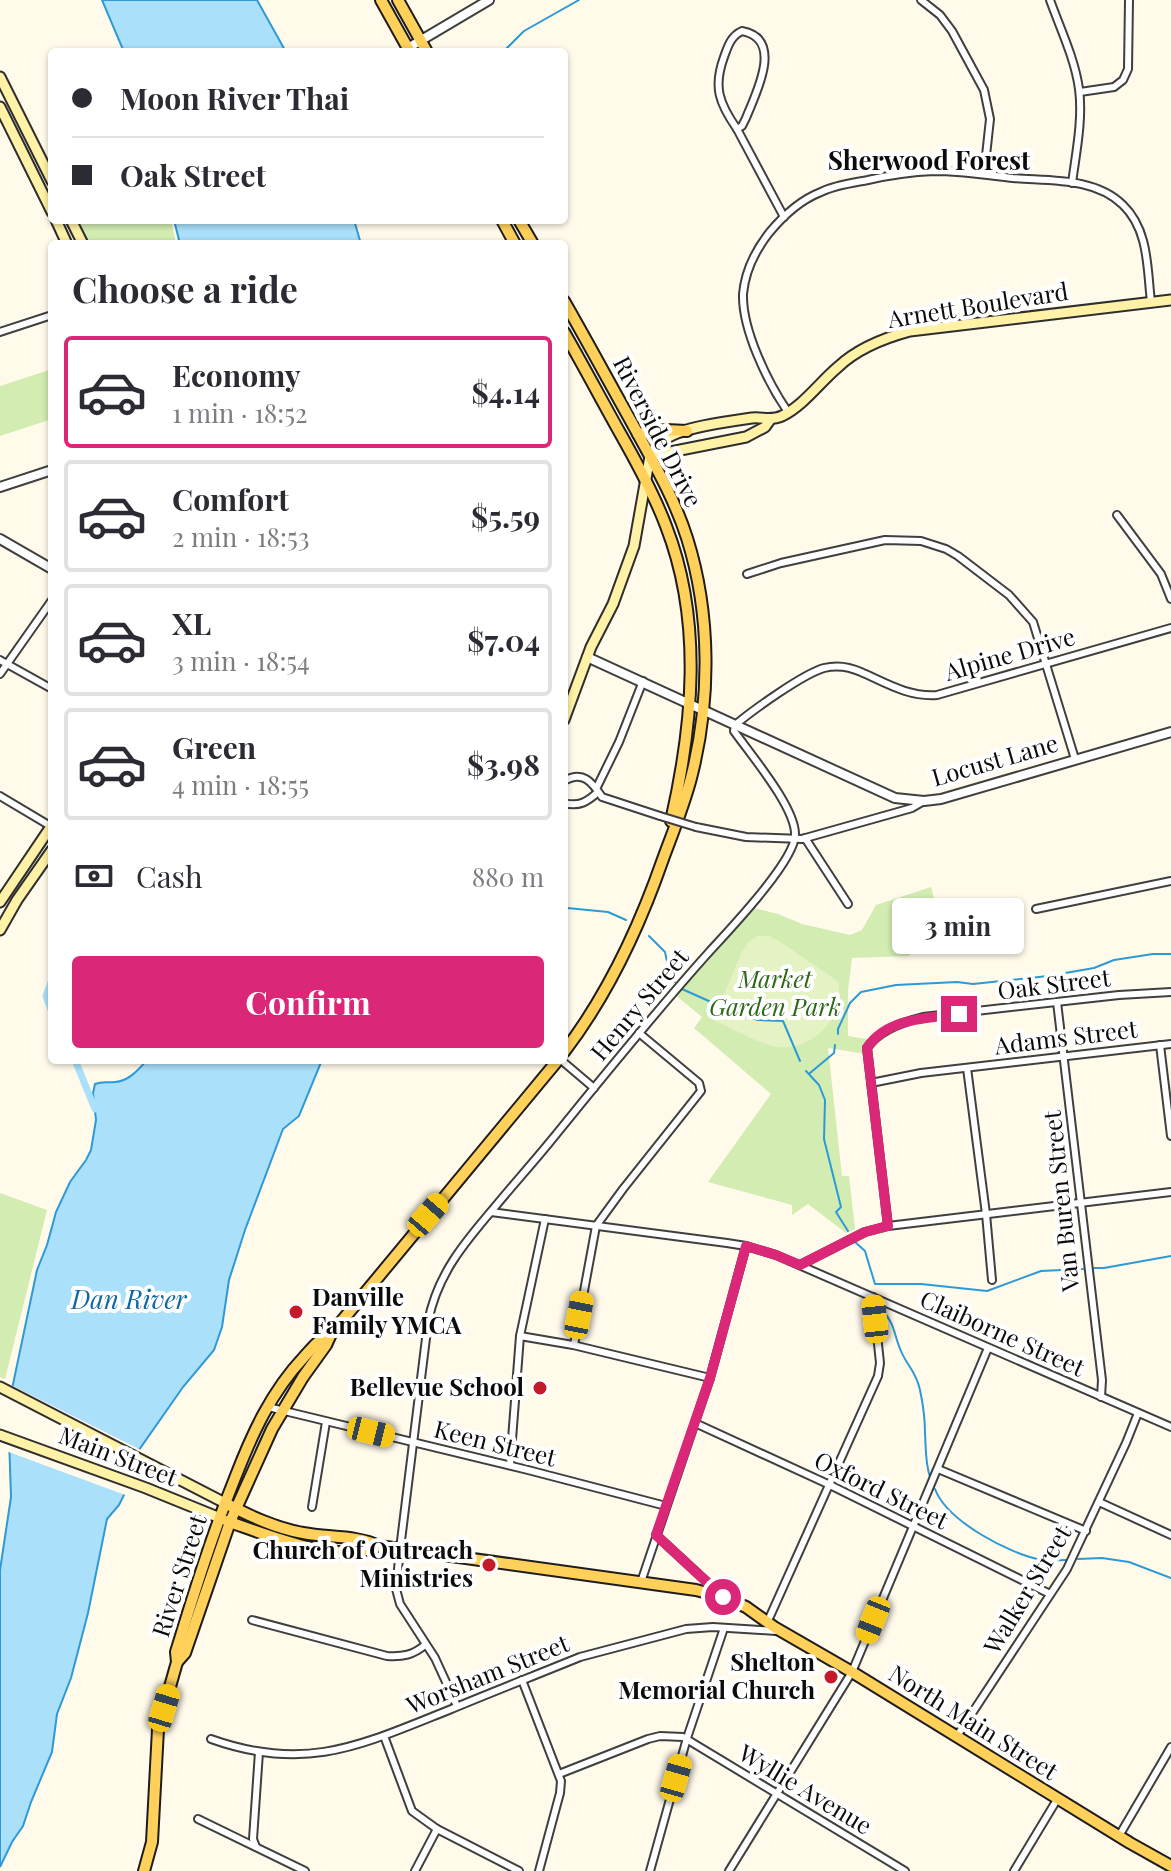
<!DOCTYPE html>
<meta charset="utf-8">
<style>
body{margin:0;font-family:"Playfair Display",serif;background:#f7f7f7;color:#2b2b33;height:100vh;display:flex;flex-direction:column;font-size:30px;white-space:nowrap}
*{box-sizing:border-box;margin:0}
p{font-size:26px;color:#7c7c81}
.icon{flex:none;width:44px;height:44px;fill:none;stroke:currentColor;stroke-width:2;stroke-linecap:round;stroke-linejoin:round}
.map{position:relative;flex:1;overflow:hidden}
.drawer{position:absolute;left:48px;top:240px;width:520px;height:824px;display:flex;flex-direction:column;background:#fff;border-radius:8px;box-shadow:0 2px 6px #0004}
.drawer>*{flex:none}
.guide{position:absolute;left:48px;top:48px;width:520px;height:176px;border-radius:8px;box-shadow:0 2px 6px #0004;display:grid;align-content:center;height:176px;padding:0 24px;background:#fff}
.end{position:absolute;width:36px;height:36px;margin:-18px;border:10px solid #db2777;background:#fff;box-shadow:0 0 0 4px #fff}
.from{border-radius:50%}
.bubble{position:absolute;height:56px;border-radius:8px;background:#fff;box-shadow:0 2px 6px #0004;font-size:26px;font-weight:700;line-height:56px;text-align:center}
.car{position:absolute;width:24px;height:48px;margin:-24px -12px;border-radius:10px;box-shadow:0 0 6px 2px #0007;background:linear-gradient(#f5c518 24%,#345 0 40%,#f5c518 0 76%,#345 0 86%,#f5c518 0)}
.guide b{display:flex;align-items:center;gap:28px;height:76px;font-size:30px}
.guide b+b{border-top:2px solid #e1e1e2}
.guide i{width:20px;height:20px;background:#2b2b33}
ul{padding:0;list-style:none}
li{display:flex;align-items:center;gap:24px;height:112px;margin:0 16px 12px;padding:0 8px;border:4px solid #e1e1e2;border-radius:8px}
li div{flex:1}
li b{display:block;font-size:30px}
li em{font-style:normal;font-weight:700}
li.on{border-color:#db2777}
li>.icon{width:72px;height:72px;stroke-width:1.5}
h2{padding:0 24px;font-size:36px;line-height:96px}
.pay{display:flex;align-items:center;gap:20px;height:88px;padding:0 24px;font-size:30px}
.pay p{margin-inline-start:auto}
.cta{display:flex;gap:16px;margin-top:auto;padding:16px 24px}
.cta a{flex:1;height:92px;border-radius:8px;background:#db2777;color:#fff;font-size:32px;font-weight:700;line-height:92px;text-align:center}
.map>svg:first-child{display:block}
.green{fill:#d2ecb2}
.pitch{fill:#e4f2c4}
.water{fill:#abe0fa;stroke:#2d99d6;stroke-width:2}
.pier{fill:#fffaea}
.lines{fill:none;stroke-linecap:round;stroke-linejoin:round}
.stream{stroke:#2d99d6;stroke-width:2}
.canal{stroke:#abe0fa;stroke-width:7}
.minor-casing{stroke:#3f3f3f;stroke-width:10}
.tertiary-casing{stroke:#3f3f3f;stroke-width:12}
.secondary-casing{stroke:#2e2e2e;stroke-width:13}
.primary-casing{stroke:#1d1d1d;stroke-width:14}
.minor{stroke:#fff;stroke-width:6}
.tertiary{stroke:#fff;stroke-width:8}
.secondary{stroke:#fff1a5;stroke-width:9}
.primary{stroke:#ffd05a;stroke-width:10}
.minor-bridge-casing{stroke:#3f3f3f;stroke-width:10;stroke-linecap:butt}
.minor-bridge{stroke:#fff;stroke-width:6}
.route{stroke:#db2777;stroke-width:10}
.poi-dot{fill:#c41b2a;stroke:#fff;stroke-width:3}
.labels{text-anchor:middle;stroke-width:8;stroke-linejoin:round;paint-order:stroke}
.street-label{font-size:24px;fill:#0c0c0c;stroke:#fff}
.park-label{font-size:24px;font-style:italic;fill:#2c6718;stroke:#fff}
.poi-label{font-size:24px;font-weight:bold;fill:#0c0c0c;stroke:#fff;text-anchor:end}
.neighbourhood-label{font-size:26px;font-weight:bold;fill:#0c0c0c;stroke:#fff}
.water-label{font-size:26px;font-style:italic;fill:#0d69a5;stroke:#fff}
</style>
<div class="map">
<svg width="1171" height="1871" viewBox="0 0 1171 1871">
<rect width="100%" height="100%" fill="#fffaea"/>
<g class="green">
<path d="M75,220h96l5,24h-89z"/>
<path d="M52,369v50l-52,17v-50z"/>
<path d="M931,887l7,26 -29,43 -57,2 -4,32v46l19,3 -1,15 -38,-6 14,128h7l6,53 -9,4 -38,-29 -16,11v-10l-84,-23 63,-88 -77,-66 8,-11 -28,-23 60,-67 20,-19 24,6 24,10 48,11 12,-5 14,-25z"/>
<path d="M0,1193l47,17 -42,169 -5,-2z"/>
</g>
<path class="pitch" d="M758,936h11l10,5 60,41c0,9 0,18 -2,26 -10,26 -37,45 -65,38 -20,-6 -40,-18 -59,-26l28,-66 7,-12z"/>
<g class="water">
<path d="M102,0h155l29,52h-162z"/>
<path d="M174,220h180l7,24h-181z"/>
<path d="M147,1060h175l-23,56 -16,13 -38,101 -16,50 -7,47 -8,23 -31,37 -44,63 -5,25 -15,30 -12,14 -19,94 -17,65 -14,36 -5,38 -21,50 -8,24 -11,16 -12,25v-297l11,-73 -3,-89 29,-138 10,-25 9,-33 14,-30 16,-22 5,-10 5,-30 -3,-27 2,-9c7,-3 12,-1 20,-2 14,-1 23,-12 32,-22z"/>
</g>
<path class="pier" d="M9,1384l134,67 -5,26 -10,19 -122,-45 -2,-43z"/>
<g class="lines">
<g class="stream">
<path d="M503,52l21,-21 55,-31"/>
<path d="M564,910l3,-2 41,4 18,8"/>
<path d="M649,936l16,16 4,19 6,11"/>
<path d="M682,989l58,26 18,5 25,1 17,40"/>
<path d="M838,1034v-5l12,-26 11,-11 35,-7 61,-3 16,2 75,-8 46,-8 20,-8 39,-6h18"/>
<path d="M806,1071l13,14 6,15 -1,39 17,68 -5,5 12,19"/>
<path d="M810,1073l24,-20 1,-8"/>
<path d="M855,1242l10,9 10,33h46l66,7 54,-20 42,-2"/>
<path d="M1094,1268h10l67,-12"/>
<path d="M884,1312c11,13 10,23 17,39 6,15 15,20 19,39 3,14 5,29 5,43 1,15 0,29 5,44"/>
<path d="M935,1489c12,32 74,65 107,71 8,1 17,0 25,0"/>
<path d="M1078,1559l24,-1 27,4 42,16"/>
</g>
<g class="canal">
<path d="M52,980l-6,16 6,16"/>
<path d="M75,1060l20,49"/>
</g>
<defs>
<g id="minor">
<path d="M921,0l19,15 12,16 32,59 6,29 -6,55"/>
<path d="M1050,0c10,28 25,59 29,89 4,30 -3,64 -7,94"/>
<path d="M742,31c43,8 13,64 4,87l-4,8 -5,3c-18,-26 -24,-42 -13,-72 4,-11 7,-21 18,-26z"/>
<path d="M1080,92l34,-5 9,-7 5,-11 1,-69"/>
<path d="M737,129l47,88"/>
<path d="M0,332l52,-17"/>
<path d="M788,412c-20,-29 -46,-82 -45,-118 2,-22 12,-43 26,-61 14,-17 31,-33 52,-41 14,-7 31,-9 47,-12 22,-5 44,-8 66,-9 27,0 53,4 79,7 36,3 82,-1 110,27 26,25 24,63 28,97"/>
<path d="M1117,515l44,59 10,25"/>
<path d="M747,574l34,-11 104,-23 36,1 25,8 12,7 51,39 24,27 42,137"/>
<path d="M0,660l52,29"/>
<path d="M0,674l52,-74"/>
<path d="M564,781c19,-11 28,1 38,16l58,19"/>
<path d="M597,787l22,-45 24,-61"/>
<path d="M0,796l52,31"/>
<path d="M564,803c15,4 23,-1 34,-11"/>
<path d="M696,827l50,10 56,2 110,-31 12,-7"/>
<path d="M805,838l43,66"/>
<path d="M1036,909l135,-28"/>
<path d="M1057,1002l45,378 -1,17"/>
<path d="M1160,1045l11,91"/>
<path d="M561,1060l33,28"/>
<path d="M967,1068l19,146 6,66"/>
<path d="M871,1083l50,-10 250,-29"/>
<path d="M491,1212l236,31 19,3 30,9 395,172"/>
<path d="M888,1226l-21,-178c12,-18 36,-26 56,-31l196,-22 52,-3"/>
<path d="M800,1265l65,-33 23,-6 283,-34"/>
<path d="M520,1336l53,9 137,33"/>
<path d="M574,1345l22,-119 27,-37 78,-98 -2,-8 -60,-50"/>
<path d="M268,1407l260,63 138,36"/>
<path d="M695,1423l135,62 220,109"/>
<path d="M510,1465l10,-129 25,-117"/>
<path d="M938,1469l148,62"/>
<path d="M1099,1502l72,33"/>
<path d="M312,1507l14,-85"/>
<path d="M656,1535l65,60"/>
<path d="M641,1582l69,-204 36,-132"/>
<path d="M252,1620l135,36c16,1 26,-1 38,-11"/>
<path d="M767,1623l111,-247 2,-13 -7,-66"/>
<path d="M522,1680l39,101 -1,12 -21,78"/>
<path d="M457,1706l-22,-48 -35,-54 -4,-15 4,-40 28,-227c9,-47 36,-79 66,-114 18,-22 37,-43 55,-65 53,-65 105,-130 161,-192 19,-21 85,-90 85,-116 1,-27 -44,-80 -61,-104l1,-6c18,-15 68,-51 89,-57 12,-3 26,-1 37,4 25,11 47,25 76,23l234,-67"/>
<path d="M384,1736l28,75 25,18 82,42"/>
<path d="M957,1736l110,-167 59,-126 12,-30"/>
<path d="M211,1739c95,34 150,6 238,-29 43,-18 87,-35 131,-53l106,-28 27,-2 63,4"/>
<path d="M559,1774l89,-35 12,-3 23,1 222,134"/>
<path d="M198,1819l107,52"/>
<path d="M1119,1836l52,-89"/>
<path d="M256,1847l-3,-8 6,-87"/>
<path d="M415,1871l22,-42"/>
<path d="M650,1871l37,-133 37,-110"/>
<path d="M729,1871l123,-199 136,-324"/>
<path d="M1014,1871l44,-73"/>
</g>
<g id="tertiary">
<path d="M408,48l81,-48"/>
<path d="M0,487l52,-17"/>
<path d="M0,539l52,30"/>
<path d="M587,657l308,141 29,3 17,-2 230,-67"/>
</g>
<g id="secondary">
<path d="M0,77l52,104"/>
<path d="M0,107l52,105"/>
<path d="M56,220l11,24"/>
<path d="M71,220l12,24"/>
<path d="M650,456l96,-19 19,-10 5,-7"/>
<path d="M564,720l27,-73 22,-43 21,-58 16,-90c5,-7 10,-13 17,-18 16,-11 64,-17 85,-20 11,-1 19,3 30,-2 22,-11 37,-33 56,-49 20,-19 46,-29 72,-36l261,-31"/>
<path d="M0,902l52,-77"/>
<path d="M0,930l17,-30 35,-50"/>
<path d="M0,1387l225,116"/>
<path d="M0,1435l146,53 74,30"/>
</g>
<g id="primary">
<path d="M381,0l29,52"/>
<path d="M398,0l29,52"/>
<path d="M502,220l13,24"/>
<path d="M519,220l14,24"/>
<path d="M564,301c23,40 45,81 68,122 20,37 42,74 55,115 24,76 24,163 4,240 -7,27 -18,54 -28,81 -24,69 -54,134 -99,193"/>
<path d="M564,332c19,33 37,67 56,101 17,30 34,61 46,93 37,95 27,198 5,295"/>
<path d="M638,434l28,-4 21,1"/>
<path d="M225,1503c25,13 50,25 78,30 25,5 53,2 76,13l317,44 27,7 23,10 28,20 78,45 278,171 41,23"/>
<path d="M227,1521c41,14 110,44 152,25"/>
<path d="M177,1662l8,-9 45,-131 42,-93 31,-52 23,-32 5,-11 227,-274"/>
<path d="M144,1871l8,-29 6,-113 19,-67 -1,-10c18,-59 36,-117 59,-174 17,-44 36,-86 69,-121 9,-10 15,-18 27,-23"/>
</g>
</defs>
<use href="#minor" class="minor-casing"/>
<use href="#tertiary" class="tertiary-casing"/>
<use href="#secondary" class="secondary-casing"/>
<use href="#primary" class="primary-casing"/>
<use href="#minor" class="minor"/>
<use href="#tertiary" class="tertiary"/>
<use href="#secondary" class="secondary"/>
<use href="#primary" class="primary"/>
<defs>
<path id="minor-bridge" d="M660,816l36,11"/>
</defs>
<use href="#minor-bridge" class="minor-bridge-casing"/>
<use href="#minor-bridge" class="minor-bridge"/>
</g>
<g class="lines">
<path class="route" d="M723,1597l-67,-62 54,-157 36,-132 30,9 24,10 65,-33 23,-6 -21,-178c20,-30 60,-30 92,-34"/>
</g>
<g class="poi-dot">
<circle cx="296" cy="1312" r="8"/>
<circle cx="540" cy="1388" r="8"/>
<circle cx="489" cy="1565" r="8"/>
<circle cx="831" cy="1677" r="8"/>
</g>
<g class="labels">
<g class="street-label">
<text transform="translate(978 306) rotate(-9)" y="8">Arnett Boulevard</text>
<text transform="translate(657 432) rotate(63)" y="8">Riverside Drive</text>
<text transform="translate(1010 655) rotate(-16)" y="8">Alpine Drive</text>
<text transform="translate(995 761) rotate(-16)" y="8">Locust Lane</text>
<text transform="translate(1054 985) rotate(-7)" y="8">Oak Street</text>
<text transform="translate(640 1005) rotate(-50)" y="8">Henry Street</text>
<text transform="translate(1066 1038) rotate(-7)" y="8">Adams Street</text>
<text transform="translate(1062 1201) rotate(-96)" y="8">Van Buren Street</text>
<text transform="translate(1002 1334) rotate(24)" y="8">Claiborne Street</text>
<text transform="translate(495 1444) rotate(14)" y="8">Keen Street</text>
<text transform="translate(118 1457) rotate(21)" y="8">Main Street</text>
<text transform="translate(881 1491) rotate(26)" y="8">Oxford Street</text>
<text transform="translate(180 1576) rotate(-72)" y="8">River Street</text>
<text transform="translate(1028 1590) rotate(-59)" y="8">Walker Street</text>
<text transform="translate(488 1675) rotate(-22)" y="8">Worsham Street</text>
<text transform="translate(973 1723) rotate(32)" y="8">North Main Street</text>
<text transform="translate(805 1790) rotate(31)" y="8">Wyllie Avenue</text>
</g>
<g class="park-label">
<text x="775" y="988">Market<tspan x="775" dy="28">Garden Park</tspan></text>
</g>
<g class="poi-label">
<text x="312" y="1306" text-anchor="start">Danville<tspan x="312" dy="28">Family YMCA</tspan></text>
<text x="524" y="1396">Bellevue School</text>
<text x="473" y="1559">Church of Outreach<tspan x="473" dy="28">Ministries</tspan></text>
<text x="815" y="1671">Shelton<tspan x="815" dy="28">Memorial Church</tspan></text>
</g>
<g class="neighbourhood-label">
<text x="929" y="170">Sherwood Forest</text>
</g>
<g class="water-label">
<text x="129" y="1309">Dan River</text>
</g>
</g>
</svg>
<i class="end from" style="left:723px;top:1597px"></i>
<i class="end" style="left:959px;top:1014px"></i>
<div class="bubble" style="left:892px;top:898px;width:132px">3 min</div>
<i class="car" style="left:428px;top:1215px;rotate:41deg"></i>
<i class="car" style="left:579px;top:1315px;rotate:11deg"></i>
<i class="car" style="left:875px;top:1319px;rotate:354deg"></i>
<i class="car" style="left:371px;top:1432px;rotate:104deg"></i>
<i class="car" style="left:873px;top:1620px;rotate:202deg"></i>
<i class="car" style="left:164px;top:1708px;rotate:17deg"></i>
<i class="car" style="left:676px;top:1778px;rotate:16deg"></i>
<div class="guide">
<b><i class="from"></i>Moon River Thai</b>
<b><i></i>Oak Street</b>
</div>
<section class="drawer">
<h2>Choose a ride</h2>
<ul>
<li class="on"><svg class="icon" aria-label="car" viewBox="0 0 24 24"><path d="M5 17H2v-5l4-1 3-4h7l3 4 3 1v5h-3M9 17h6M6 11h13"/><circle cx="7" cy="17" r="2"/><circle cx="17" cy="17" r="2"/></svg><div><b>Economy</b><p>1 min · 18:52</p></div><em>$4.14</em></li>
<li><svg class="icon" aria-label="car" viewBox="0 0 24 24"><path d="M5 17H2v-5l4-1 3-4h7l3 4 3 1v5h-3M9 17h6M6 11h13"/><circle cx="7" cy="17" r="2"/><circle cx="17" cy="17" r="2"/></svg><div><b>Comfort</b><p>2 min · 18:53</p></div><em>$5.59</em></li>
<li><svg class="icon" aria-label="car" viewBox="0 0 24 24"><path d="M5 17H2v-5l4-1 3-4h7l3 4 3 1v5h-3M9 17h6M6 11h13"/><circle cx="7" cy="17" r="2"/><circle cx="17" cy="17" r="2"/></svg><div><b>XL</b><p>3 min · 18:54</p></div><em>$7.04</em></li>
<li><svg class="icon" aria-label="car" viewBox="0 0 24 24"><path d="M5 17H2v-5l4-1 3-4h7l3 4 3 1v5h-3M9 17h6M6 11h13"/><circle cx="7" cy="17" r="2"/><circle cx="17" cy="17" r="2"/></svg><div><b>Green</b><p>4 min · 18:55</p></div><em>$3.98</em></li>
</ul>
<div class="pay"><svg class="icon" aria-label="cash" viewBox="0 0 24 24"><path d="M3 7h18v10H3z"/><circle cx="12" cy="12" r="2"/></svg>Cash<p>880 m</p></div>
<div class="cta"><a>Confirm</a></div>
</section>
</div>
